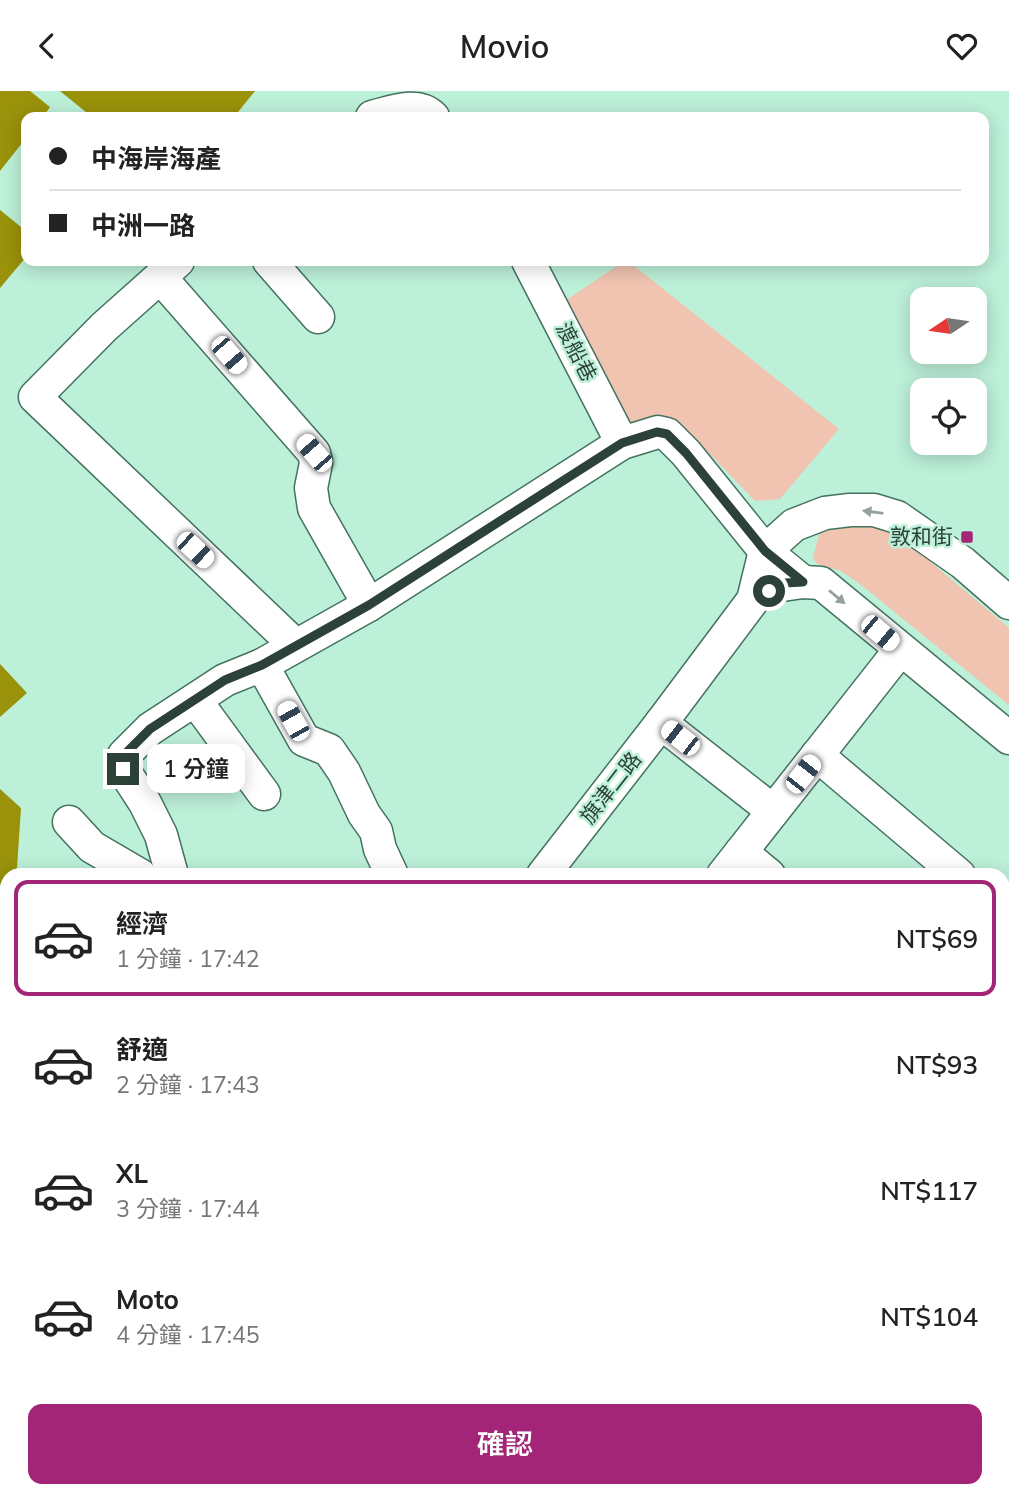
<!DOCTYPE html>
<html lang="zh-TW">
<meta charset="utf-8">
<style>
body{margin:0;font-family:Mulish,"Noto Sans TC",sans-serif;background:#f2f2f2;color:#222;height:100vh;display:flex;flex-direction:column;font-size:26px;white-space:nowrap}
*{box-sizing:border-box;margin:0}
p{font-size:23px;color:#767676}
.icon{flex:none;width:38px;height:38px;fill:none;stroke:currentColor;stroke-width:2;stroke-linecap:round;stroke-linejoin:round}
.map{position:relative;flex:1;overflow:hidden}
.side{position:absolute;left:0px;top:777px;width:1010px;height:630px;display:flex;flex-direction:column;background:#fff;border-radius:21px 21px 0 0;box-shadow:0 4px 18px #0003}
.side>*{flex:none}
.top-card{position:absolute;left:21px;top:21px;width:968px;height:154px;border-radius:14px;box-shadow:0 4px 18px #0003;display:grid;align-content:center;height:154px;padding:0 28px;background:#fff}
.needle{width:46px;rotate:257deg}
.tools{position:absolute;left:910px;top:196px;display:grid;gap:14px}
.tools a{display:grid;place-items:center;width:77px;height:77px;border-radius:14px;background:#fff;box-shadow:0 4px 18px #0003;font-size:35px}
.end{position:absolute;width:32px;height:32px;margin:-16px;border:9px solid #2c4138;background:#fff;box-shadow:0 0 0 4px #fff}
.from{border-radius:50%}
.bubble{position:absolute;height:49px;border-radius:14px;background:#fff;box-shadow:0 4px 18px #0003;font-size:23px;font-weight:600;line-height:49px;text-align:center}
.car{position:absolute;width:21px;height:42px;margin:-21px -10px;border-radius:9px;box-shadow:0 0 5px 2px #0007;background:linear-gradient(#fff 24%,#345 0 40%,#fff 0 76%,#345 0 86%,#fff 0)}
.top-card b{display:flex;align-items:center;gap:24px;height:66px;font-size:26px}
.top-card b+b{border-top:2px solid #e0e0e0}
.top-card i{width:18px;height:18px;background:#222}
ul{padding:12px 0 0;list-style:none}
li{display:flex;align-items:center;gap:21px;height:116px;margin:0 14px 10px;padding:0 14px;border:4px solid transparent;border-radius:14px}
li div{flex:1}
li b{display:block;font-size:26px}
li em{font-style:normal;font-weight:600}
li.on{border-color:#a32577}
li>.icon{width:63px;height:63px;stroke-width:1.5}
.primary-button{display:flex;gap:14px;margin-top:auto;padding:14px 28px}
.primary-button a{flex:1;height:80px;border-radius:14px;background:#a32577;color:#fff;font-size:28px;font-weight:600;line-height:80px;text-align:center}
header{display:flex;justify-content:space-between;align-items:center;height:91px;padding:0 28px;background:#fff;font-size:32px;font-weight:600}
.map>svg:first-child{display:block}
.green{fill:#f0c4b0}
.water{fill:#99920a}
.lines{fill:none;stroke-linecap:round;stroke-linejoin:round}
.minor-casing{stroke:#43725f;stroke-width:35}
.minor{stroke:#fff;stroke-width:32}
.oneway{fill:#96a09c}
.route{stroke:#2c4138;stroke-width:9}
.poi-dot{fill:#a32577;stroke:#bdf0d9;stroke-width:2.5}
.labels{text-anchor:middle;stroke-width:5;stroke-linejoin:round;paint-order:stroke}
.street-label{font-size:21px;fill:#2c4138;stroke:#bdf0d9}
.poi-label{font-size:21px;fill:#2c4138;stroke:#bdf0d9;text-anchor:end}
</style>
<header><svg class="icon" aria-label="back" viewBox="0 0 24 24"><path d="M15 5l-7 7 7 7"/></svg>Movio<svg class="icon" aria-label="heart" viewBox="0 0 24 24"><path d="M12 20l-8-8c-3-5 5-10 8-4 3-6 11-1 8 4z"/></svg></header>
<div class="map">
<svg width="1009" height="1407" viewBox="0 0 1009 1407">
<rect width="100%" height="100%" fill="#bdf0d9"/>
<g class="green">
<path d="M624,170h4l211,168 -59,70 -25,2 -71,-74 -24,-7 -32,11 -63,-130z"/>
<path d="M864,432l19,5 18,9 108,91v77l-149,-121 -19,-13 -24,-7 -4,-6 7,-27 10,-4z"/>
<path d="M1009,876v143l-6,7v-143z"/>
<path d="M566,1400h88l-15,7h-79z"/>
</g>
<g class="water">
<path d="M0,0h30l20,16 -7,10h-17v21l-26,33z"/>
<path d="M60,0h195l-21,26h-142z"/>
<path d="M0,119l26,21v26l-26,31z"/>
<path d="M0,573l27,29 -27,24z"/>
<path d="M0,698l21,19 -4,60 -10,7 -7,10z"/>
<path d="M1009,1177v230h-212l6,-7h200v-217z"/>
</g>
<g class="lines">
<defs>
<g id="minor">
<path d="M372,26c19,-5 46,-16 61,0"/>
<path d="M178,170l-74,66 -69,70 260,248"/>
<path d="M269,170l49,56"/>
<path d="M528,170l94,182"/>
<path d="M160,186l154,176 2,10 -5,25 3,20 55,97"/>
<path d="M782,494l21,-3 18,1 188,155"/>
<path d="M262,574l42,75 25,10 15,22 20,42 12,17 4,18 12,26"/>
<path d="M196,610l68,93"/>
<path d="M661,632l112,88"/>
<path d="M817,664l142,120"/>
<path d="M69,731l23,25 48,28"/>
<path d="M741,761l28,23"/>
<path d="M172,784l-11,-40 -16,-32 -22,-34 1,-14 26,-26 75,-49 37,-15 107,-60 253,-162 36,-11 9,2 19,19 79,98 38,31"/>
<path d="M543,784l118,-152 92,-123 12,-49 29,-26 31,-12 25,-3h24l23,7 66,46 46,40"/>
<path d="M723,784l177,-225"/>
<path d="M1003,821l6,6"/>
<path d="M1003,869l6,-7"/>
<path d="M0,1020l7,-5"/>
<path d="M0,1236l7,7"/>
<path d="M164,1400l7,7"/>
<path d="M315,1400l7,7"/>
<path d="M499,1400l8,7"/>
<path d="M47,1407l6,-7"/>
<path d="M231,1407l6,-7"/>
<path d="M539,1407l6,-7"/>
</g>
</defs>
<use href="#minor" class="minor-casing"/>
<use href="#minor" class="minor"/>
</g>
<defs><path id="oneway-solid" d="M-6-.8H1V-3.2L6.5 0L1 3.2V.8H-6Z" transform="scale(1.75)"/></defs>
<g class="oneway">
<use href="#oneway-solid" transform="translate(873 421) rotate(-172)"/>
<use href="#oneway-solid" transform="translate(837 506) rotate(40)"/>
</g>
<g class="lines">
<path class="route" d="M123,678l1,-14 26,-26 75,-49 37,-15 107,-60 253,-162 35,-11 10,2 19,19 79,98 38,31 -18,1 -16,8"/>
</g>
<rect class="poi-dot" x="960" y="439" width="14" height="14" rx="3.5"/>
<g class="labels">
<g class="street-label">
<text transform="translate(576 261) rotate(63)" y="7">渡船巷</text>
<text transform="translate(611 697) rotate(-52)" y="7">旗津二路</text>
</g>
<g class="poi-label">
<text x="953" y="453">敦和街</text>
</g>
</g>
</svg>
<div class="tools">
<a><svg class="needle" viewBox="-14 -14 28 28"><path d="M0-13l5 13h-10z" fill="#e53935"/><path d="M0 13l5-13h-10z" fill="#767676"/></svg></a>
<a><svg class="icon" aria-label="locate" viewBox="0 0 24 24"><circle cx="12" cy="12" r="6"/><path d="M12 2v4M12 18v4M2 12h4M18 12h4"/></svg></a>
</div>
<i class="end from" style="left:769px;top:500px"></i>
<i class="end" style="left:123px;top:678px"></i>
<div class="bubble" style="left:147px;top:653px;width:98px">1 分鐘</div>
<i class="car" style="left:229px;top:264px;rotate:139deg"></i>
<i class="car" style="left:314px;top:362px;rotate:319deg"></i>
<i class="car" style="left:195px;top:459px;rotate:133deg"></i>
<i class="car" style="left:880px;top:542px;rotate:130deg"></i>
<i class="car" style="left:293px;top:630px;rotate:331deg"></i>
<i class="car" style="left:680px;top:647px;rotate:308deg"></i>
<i class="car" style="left:803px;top:683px;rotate:38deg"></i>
<div class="top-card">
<b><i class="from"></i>中海岸海產</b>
<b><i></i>中洲一路</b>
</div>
<section class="side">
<ul>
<li class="on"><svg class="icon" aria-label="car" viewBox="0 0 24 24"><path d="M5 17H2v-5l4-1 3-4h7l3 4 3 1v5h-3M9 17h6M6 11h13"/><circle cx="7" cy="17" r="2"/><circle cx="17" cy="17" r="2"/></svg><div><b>經濟</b><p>1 分鐘 · 17:42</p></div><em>NT$69</em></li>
<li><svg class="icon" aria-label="car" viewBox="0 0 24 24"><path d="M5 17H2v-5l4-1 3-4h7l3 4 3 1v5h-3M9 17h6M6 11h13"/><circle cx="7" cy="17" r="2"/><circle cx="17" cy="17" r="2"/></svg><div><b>舒適</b><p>2 分鐘 · 17:43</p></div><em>NT$93</em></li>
<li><svg class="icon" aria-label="car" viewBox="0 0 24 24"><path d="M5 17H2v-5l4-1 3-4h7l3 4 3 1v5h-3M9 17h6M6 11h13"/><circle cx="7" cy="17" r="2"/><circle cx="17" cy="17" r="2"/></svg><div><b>XL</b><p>3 分鐘 · 17:44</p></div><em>NT$117</em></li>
<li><svg class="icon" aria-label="car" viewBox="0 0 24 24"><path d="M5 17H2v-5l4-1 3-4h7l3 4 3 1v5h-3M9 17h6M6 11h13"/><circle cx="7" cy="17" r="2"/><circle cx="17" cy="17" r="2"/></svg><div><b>Moto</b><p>4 分鐘 · 17:45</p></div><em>NT$104</em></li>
</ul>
<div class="primary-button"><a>確認</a></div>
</section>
</div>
